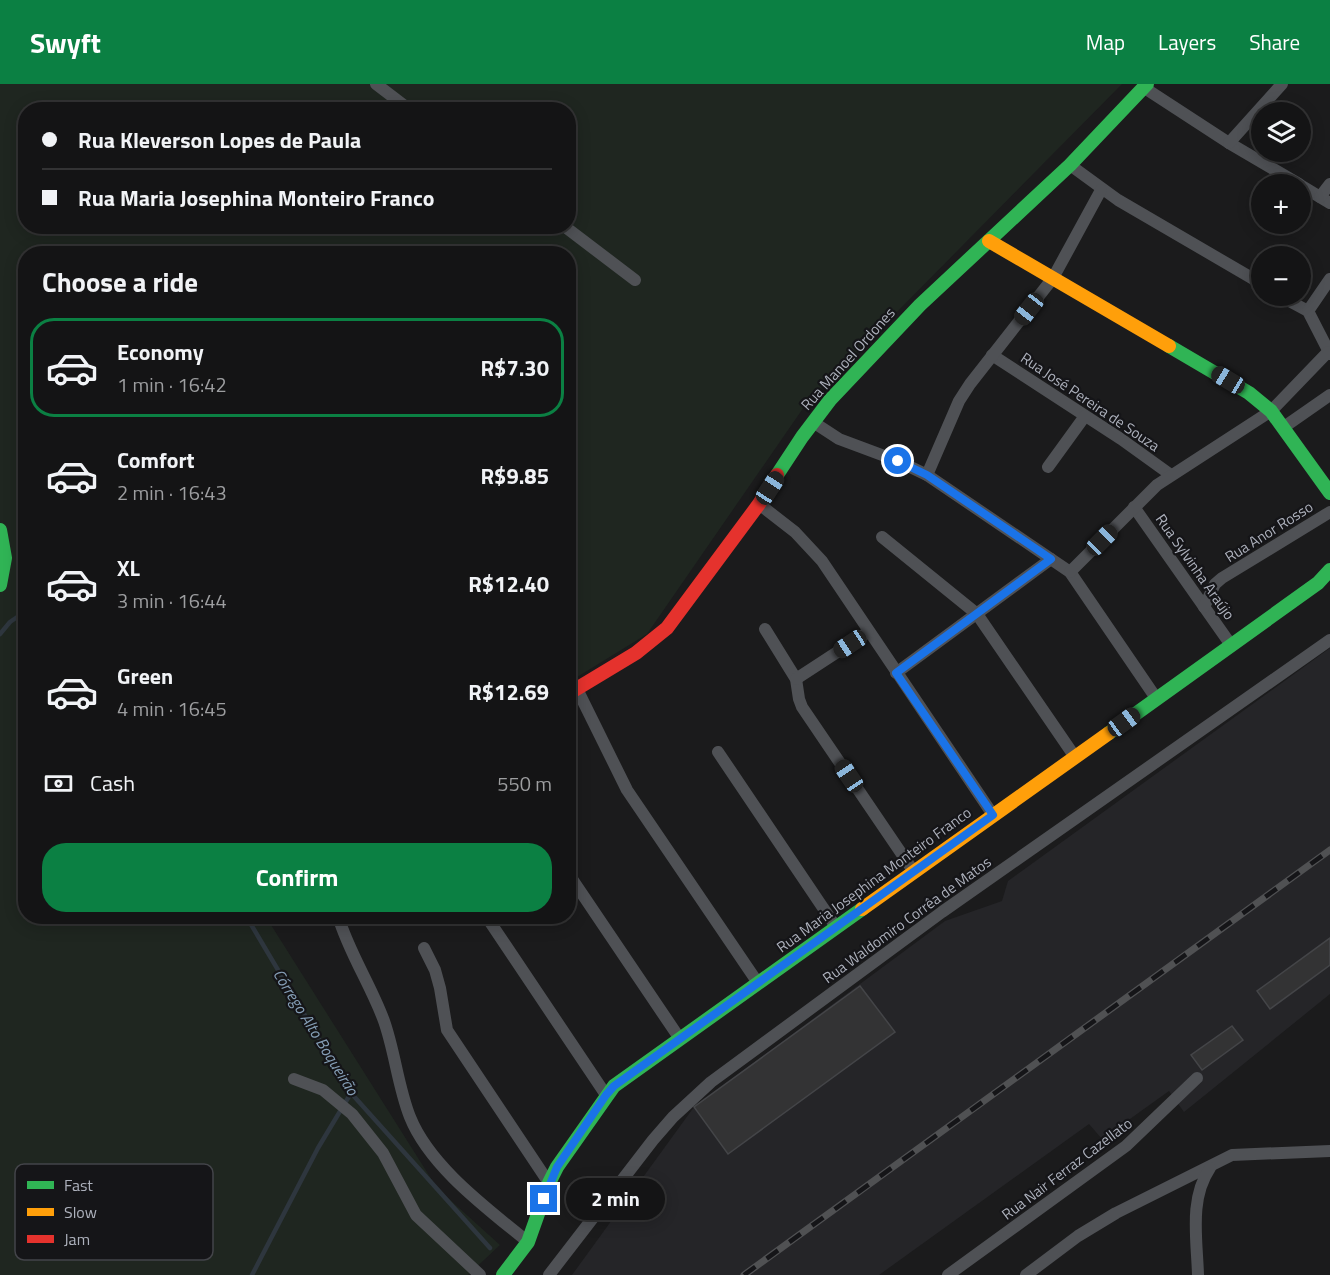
<!DOCTYPE html>
<meta charset="utf-8">
<style>
body{margin:0;font-family:"Titillium Web",sans-serif;background:#1d1d1e;color:#f1f3f6;height:100vh;display:flex;flex-direction:column;font-size:22px;white-space:nowrap}
*{box-sizing:border-box;margin:0}
p{font-size:20px;color:#9d9ea0}
.icon{flex:none;width:33px;height:33px;fill:none;stroke:currentColor;stroke-width:2;stroke-linecap:round;stroke-linejoin:round}
.map{position:relative;flex:1;overflow:hidden}
.sheet{position:absolute;left:18px;top:162px;width:558px;height:678px;display:flex;flex-direction:column;background:#141415;border-radius:24px;box-shadow:0 3px 15px #0003,0 0 0 2px #333334}
.sheet>*{flex:none}
.hud{position:absolute;left:18px;top:18px;width:558px;height:132px;border-radius:24px;box-shadow:0 3px 15px #0003,0 0 0 2px #333334;display:grid;align-content:center;height:132px;padding:0 24px;background:#141415}
.buttons{position:absolute;left:1251px;top:18px;display:grid;gap:12px}
.buttons a{display:grid;place-items:center;width:60px;height:60px;border-radius:50%;background:#141415;box-shadow:0 3px 15px #0003,0 0 0 2px #333334;font-size:30px}
.end{position:absolute;width:27px;height:27px;margin:-14px;border:8px solid #1a73e8;background:#fff;box-shadow:0 0 0 3px #fff}
.from{border-radius:50%}
.bubble{position:absolute;height:42px;border-radius:21px;background:#141415;box-shadow:0 3px 15px #0003,0 0 0 2px #333334;font-size:20px;font-weight:700;line-height:42px;text-align:center}
.car{position:absolute;width:18px;height:36px;margin:-18px -9px;border-radius:8px;box-shadow:0 0 4px 2px #0007;background:linear-gradient(#222 24%,#8ab4d8 0 40%,#222 0 76%,#8ab4d8 0 86%,#222 0)}
.hud b{display:flex;align-items:center;gap:21px;height:57px;font-size:22px}
.hud b+b{border-top:2px solid #333334}
.hud i{width:15px;height:15px;background:#f1f3f6}
ul{padding:0;list-style:none}
li{display:flex;align-items:center;gap:18px;height:99px;margin:0 12px 9px;padding:0 12px;border:3px solid transparent;border-radius:24px}
li div{flex:1}
li b{display:block;font-size:22px}
li em{font-style:normal;font-weight:700}
li.on{border-color:#0b8043}
li>.icon{width:54px;height:54px;stroke-width:1.5}
h2{padding:0 24px;font-size:27px;line-height:72px}
.pay{display:flex;align-items:center;gap:15px;height:66px;padding:0 24px;font-size:22px}
.pay p{margin-inline-start:auto}
.action{display:flex;gap:12px;margin-top:auto;padding:12px 24px}
.action a{flex:1;height:69px;border-radius:24px;background:#0b8043;color:#fff;font-size:24px;font-weight:700;line-height:69px;text-align:center}
header{display:flex;align-items:center;gap:36px;box-sizing:border-box;height:84px;padding:0 30px;background:#0b8043;color:#fff}
header strong{font-size:28px}
nav{display:flex;gap:33px;margin-inline-start:auto;font-size:21px}
.map>svg:first-child{display:block}
.built{fill:#252528}
.green{fill:#1f2620;fill-rule:evenodd}
.lines{fill:none;stroke-linecap:round;stroke-linejoin:round}
.stream{stroke:#2e363e;stroke-width:4.5}
.building{fill:#333334;stroke:#444548;stroke-width:1.5}
.street{stroke:#4f5155;stroke-width:12}
.fast{stroke:#30b455;stroke-width:14}
.slow{stroke:#ff9f0a;stroke-width:14}
.jam{stroke:#e5322d;stroke-width:14}
.rail-casing{stroke:#505153;stroke-width:7}
.rail{stroke:#151518;stroke-width:4.5;stroke-dasharray:14;stroke-linecap:butt}
.route{stroke:#1a73e8;stroke-width:8}
.labels{text-anchor:middle;stroke-width:4.5;stroke-linejoin:round;paint-order:stroke}
.street-label{font-size:15px;fill:#adb1bc;stroke:#151518}
.water-label{font-size:16px;font-style:italic;fill:#859eb6;stroke:#151518}
.key{fill:#151518;stroke:#434449;stroke-width:1.5}
.key-label{font-size:16px;fill:#adb1bc}
</style>
<header>
<strong>Swyft</strong>
<nav><a>Map</a><a>Layers</a><a>Share</a></nav>
</header>
<div class="map">
<svg width="1330" height="1191" viewBox="0 0 1330 1191">
<rect width="100%" height="100%" fill="#1b1b1c"/>
<path class="built" d="M1330,564v346l-146,118 -15,-21 -67,48 -13,-15 -210,151h-307l122,-168 251,-186 57,-20 6,-20z"/>
<path class="green" d="M0,0h1122l-316,320 -159,230 -78,48 -1,-428h-542v662l240,1 171,271 63,57 -32,30h-468zM26,26h542v116h-542z"/>
<g class="lines">
<g class="stream">
<path d="M0,550l10,-12 16,-11"/>
<path d="M246,832l105,177 139,155"/>
<path d="M252,1191l66,-127 33,-55"/>
</g>
</g>
<g class="building">
<path d="M1330,854v27l-60,44 -13,-18z"/>
<path d="M860,902l35,46 -167,122 -34,-47z"/>
<path d="M1232,942l11,14 -41,30 -11,-15z"/>
</g>
<g class="lines">
<g class="street">
<path d="M376,0l34,26"/>
<path d="M1143,3l86,56 70,41"/>
<path d="M1229,59l53,-59"/>
<path d="M1070,81l48,35 144,84"/>
<path d="M1300,101l30,18"/>
<path d="M1320,113l10,-13"/>
<path d="M564,142l71,54"/>
<path d="M1280,212l28,15 22,43"/>
<path d="M1308,227l22,-32"/>
<path d="M992,271l129,84 50,36"/>
<path d="M813,338l26,17 59,22 29,14 143,97 86,126"/>
<path d="M1284,343l46,-32"/>
<path d="M1048,383l37,-51"/>
<path d="M927,391l32,-74 11,-17 83,-106 48,-88"/>
<path d="M759,420l36,28 27,29 171,254"/>
<path d="M1134,423l97,138"/>
<path d="M882,453l95,77 98,143"/>
<path d="M1070,488l87,-87 114,-74 57,-59"/>
<path d="M1204,523l11,-23 7,-6 108,-66"/>
<path d="M765,545l31,50 3,20 3,8 112,165"/>
<path d="M896,589l155,-114"/>
<path d="M796,595l72,-47"/>
<path d="M577,605l50,101 131,193"/>
<path d="M718,668l118,175"/>
<path d="M568,789l112,166"/>
<path d="M338,832c11,37 33,69 46,105 11,31 14,66 26,96 20,50 78,92 118,125"/>
<path d="M486,832l120,179"/>
<path d="M424,864l11,22 5,18 7,42 102,153"/>
<path d="M294,995l29,11 29,24 31,39 33,62 64,60"/>
<path d="M549,1191l104,-135 20,-23 38,-35 231,-170 388,-272"/>
<path d="M948,1191l178,-129 71,-68"/>
<path d="M1026,1191l52,-39 38,-23 116,-58 98,-4"/>
<path d="M1198,1191c-1,-36 -9,-76 12,-107"/>
</g>
<g class="fast">
<path d="M1169,262l80,47 22,18 59,82"/>
<path d="M777,391l25,-38 28,-37 90,-95 150,-140 77,-81"/>
<path d="M0,446l5,28 -5,27"/>
<path d="M1109,649l209,-150 12,-13"/>
<path d="M503,1191l25,-33 21,-59 8,-16 57,-81 248,-177"/>
</g>
<g class="slow">
<path d="M989,157l180,105"/>
<path d="M862,825l247,-176"/>
</g>
<path class="jam" d="M568,610l68,-41 31,-25 92,-124 18,-29"/>
<defs>
<path id="rail" d="M744,1191l586,-425"/>
</defs>
<use href="#rail" class="rail-casing"/>
<use href="#rail" class="rail"/>
</g>
<g class="lines">
<path class="route" d="M544,1115l13,-32 49,-72 8,-9 379,-271 -97,-142 155,-114 -124,-84 -29,-14"/>
</g>
<g class="labels">
<g class="street-label">
<text transform="translate(848 275) rotate(-48)" y="5">Rua Manoel Ordones</text>
<text transform="translate(1090 318) rotate(34)" y="5">Rua José Pereira de Souza</text>
<text transform="translate(1269 448) rotate(-32)" y="5">Rua Anor Rosso</text>
<text transform="translate(1195 483) rotate(55)" y="5">Rua Sylvinha Araújo</text>
<text transform="translate(874 796) rotate(-36)" y="5">Rua Maria Josephina Monteiro Franco</text>
<text transform="translate(907 836) rotate(-36)" y="5">Rua Waldomiro Corrêa de Matos</text>
<text transform="translate(1067 1085) rotate(-37)" y="5">Rua Nair Ferraz Cazellato</text>
</g>
<g class="water-label">
<text transform="translate(316 948) rotate(58)" y="6">Córrego Alto Boqueirão</text>
</g>
</g>
<rect x="15" y="1080" width="198" height="96" rx="9" class="key"/>
<rect x="27" y="1097" width="27" height="8" fill="#30b455"/>
<rect x="27" y="1124" width="27" height="8" fill="#ff9f0a"/>
<rect x="27" y="1151" width="27" height="8" fill="#e5322d"/>
<g class="key-label">
<text x="64" y="1107">Fast</text>
<text x="64" y="1134">Slow</text>
<text x="64" y="1161">Jam</text>
</g>
</svg>
<div class="buttons">
<a><svg class="icon" aria-label="layers" viewBox="0 0 24 24"><path d="M12 4l9 5-9 5-9-5zM3 14l9 5 9-5"/></svg></a>
<a>+</a>
<a>−</a>
</div>
<i class="end from" style="left:898px;top:377px"></i>
<i class="end" style="left:544px;top:1115px"></i>
<div class="bubble" style="left:566px;top:1094px;width:99px">2 min</div>
<i class="car" style="left:1029px;top:225px;rotate:218deg"></i>
<i class="car" style="left:1228px;top:296px;rotate:301deg"></i>
<i class="car" style="left:770px;top:404px;rotate:33deg"></i>
<i class="car" style="left:1102px;top:456px;rotate:45deg"></i>
<i class="car" style="left:850px;top:560px;rotate:237deg"></i>
<i class="car" style="left:1124px;top:638px;rotate:54deg"></i>
<i class="car" style="left:849px;top:692px;rotate:326deg"></i>
<div class="hud">
<b><i class="from"></i>Rua Kleverson Lopes de Paula</b>
<b><i></i>Rua Maria Josephina Monteiro Franco</b>
</div>
<section class="sheet">
<h2>Choose a ride</h2>
<ul>
<li class="on"><svg class="icon" aria-label="car" viewBox="0 0 24 24"><path d="M5 17H2v-5l4-1 3-4h7l3 4 3 1v5h-3M9 17h6M6 11h13"/><circle cx="7" cy="17" r="2"/><circle cx="17" cy="17" r="2"/></svg><div><b>Economy</b><p>1 min · 16:42</p></div><em>R$7.30</em></li>
<li><svg class="icon" aria-label="car" viewBox="0 0 24 24"><path d="M5 17H2v-5l4-1 3-4h7l3 4 3 1v5h-3M9 17h6M6 11h13"/><circle cx="7" cy="17" r="2"/><circle cx="17" cy="17" r="2"/></svg><div><b>Comfort</b><p>2 min · 16:43</p></div><em>R$9.85</em></li>
<li><svg class="icon" aria-label="car" viewBox="0 0 24 24"><path d="M5 17H2v-5l4-1 3-4h7l3 4 3 1v5h-3M9 17h6M6 11h13"/><circle cx="7" cy="17" r="2"/><circle cx="17" cy="17" r="2"/></svg><div><b>XL</b><p>3 min · 16:44</p></div><em>R$12.40</em></li>
<li><svg class="icon" aria-label="car" viewBox="0 0 24 24"><path d="M5 17H2v-5l4-1 3-4h7l3 4 3 1v5h-3M9 17h6M6 11h13"/><circle cx="7" cy="17" r="2"/><circle cx="17" cy="17" r="2"/></svg><div><b>Green</b><p>4 min · 16:45</p></div><em>R$12.69</em></li>
</ul>
<div class="pay"><svg class="icon" aria-label="cash" viewBox="0 0 24 24"><path d="M3 7h18v10H3z"/><circle cx="12" cy="12" r="2"/></svg>Cash<p>550 m</p></div>
<div class="action"><a>Confirm</a></div>
</section>
</div>
